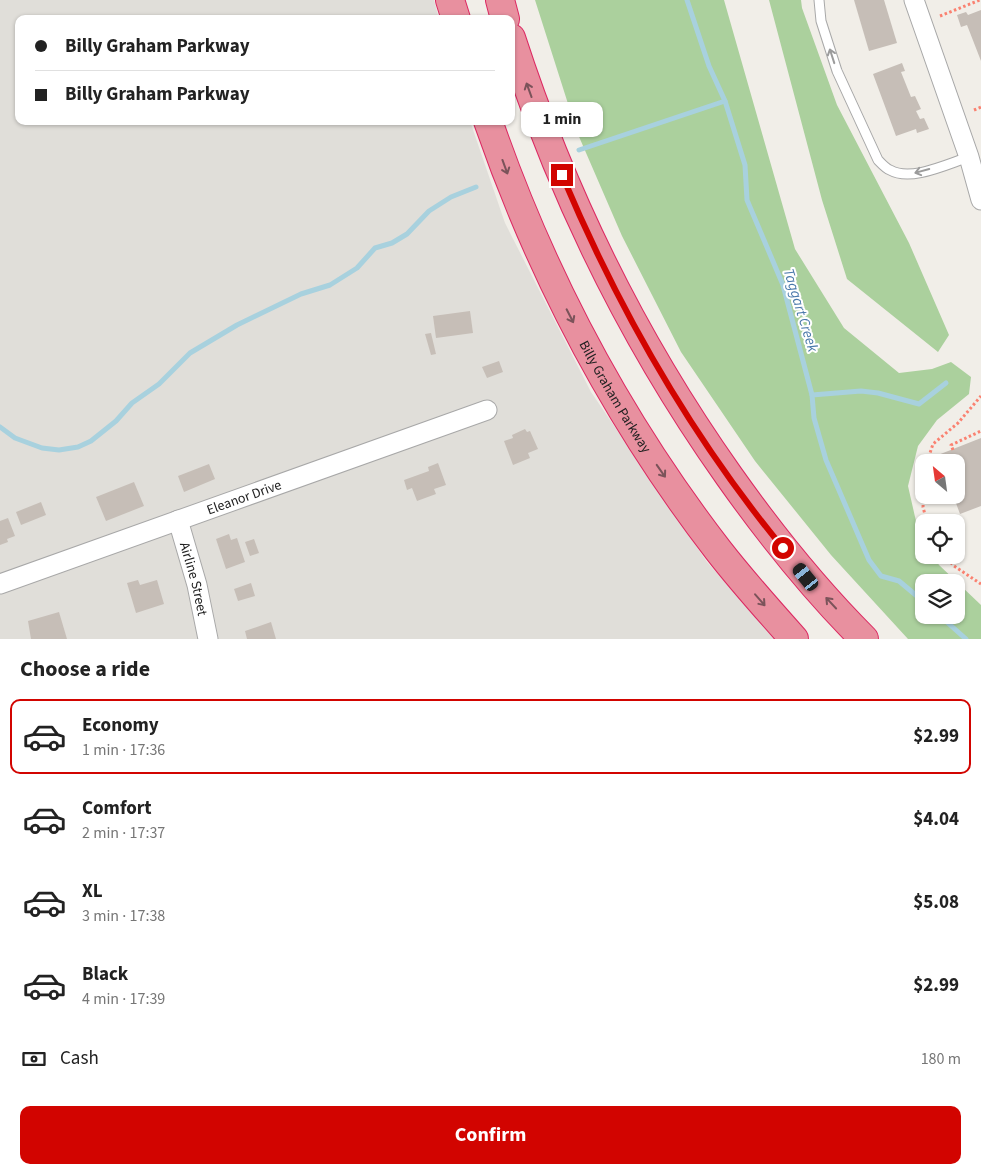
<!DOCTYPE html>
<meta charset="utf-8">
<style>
body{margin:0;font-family:"Source Sans 3",sans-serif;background:#f6f6f6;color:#222;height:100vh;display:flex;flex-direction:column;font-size:19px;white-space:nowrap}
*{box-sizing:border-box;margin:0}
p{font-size:16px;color:#767676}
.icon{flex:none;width:28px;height:28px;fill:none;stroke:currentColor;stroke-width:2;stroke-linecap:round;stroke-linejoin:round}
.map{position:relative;height:639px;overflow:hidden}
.panel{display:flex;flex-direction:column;background:#fff;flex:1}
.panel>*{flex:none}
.banner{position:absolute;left:15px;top:15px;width:500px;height:110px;border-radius:10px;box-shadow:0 1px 4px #0004;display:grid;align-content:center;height:110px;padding:0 20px;background:#fff}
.needle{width:32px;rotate:331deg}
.tools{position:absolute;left:915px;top:454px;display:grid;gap:10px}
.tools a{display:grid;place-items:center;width:50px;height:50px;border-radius:10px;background:#fff;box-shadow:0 1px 4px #0004;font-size:25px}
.end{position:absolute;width:22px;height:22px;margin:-11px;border:6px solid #d20400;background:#fff;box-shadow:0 0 0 2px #fff}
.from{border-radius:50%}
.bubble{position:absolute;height:35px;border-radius:10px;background:#fff;box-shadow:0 1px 4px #0004;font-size:16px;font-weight:700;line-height:35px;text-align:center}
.car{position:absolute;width:15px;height:30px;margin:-15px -8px;border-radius:6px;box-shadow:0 0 4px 1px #0007;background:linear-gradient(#222 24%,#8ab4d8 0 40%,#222 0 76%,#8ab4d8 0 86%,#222 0)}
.banner b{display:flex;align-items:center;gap:18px;height:48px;font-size:19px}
.banner b+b{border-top:1px solid #e0e0e0}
.banner i{width:12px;height:12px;background:#222}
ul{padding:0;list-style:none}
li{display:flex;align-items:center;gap:15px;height:75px;margin:0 10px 8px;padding:0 10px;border:2px solid transparent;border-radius:10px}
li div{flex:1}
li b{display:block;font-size:19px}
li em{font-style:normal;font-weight:700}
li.selected{border-color:#d20400}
li>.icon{width:45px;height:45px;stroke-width:1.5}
h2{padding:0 20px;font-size:22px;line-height:60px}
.pay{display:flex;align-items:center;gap:12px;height:55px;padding:0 20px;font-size:19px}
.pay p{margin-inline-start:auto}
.action{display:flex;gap:10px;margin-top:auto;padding:10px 20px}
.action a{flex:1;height:58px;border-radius:10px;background:#d20400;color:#fff;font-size:20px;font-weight:700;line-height:58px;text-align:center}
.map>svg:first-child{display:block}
.airport{fill:#e0ded9}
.forest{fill:#abd09d;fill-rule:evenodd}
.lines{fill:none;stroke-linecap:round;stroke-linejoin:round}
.stream{stroke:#a8d1de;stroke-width:5}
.building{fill:#c6beb7}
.lane-casing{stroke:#a8a8a8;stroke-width:11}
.street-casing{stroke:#a8a8a8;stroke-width:21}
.highway-casing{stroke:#dc2862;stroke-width:30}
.path{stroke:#fa8170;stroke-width:3;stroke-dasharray:2.5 2.5;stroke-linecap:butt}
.lane{stroke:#fff;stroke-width:9}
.street{stroke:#fff;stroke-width:19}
.highway{stroke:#e8909f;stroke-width:28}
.oneway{stroke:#9b9b9b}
.oneway2{stroke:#7b535a}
.route{stroke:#d20400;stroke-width:6}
.labels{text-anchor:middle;stroke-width:4;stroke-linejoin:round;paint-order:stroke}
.street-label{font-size:14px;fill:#212121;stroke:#fff}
.water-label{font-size:15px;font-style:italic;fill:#4978aa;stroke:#fff}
</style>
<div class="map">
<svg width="981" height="639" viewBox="0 0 981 639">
<rect width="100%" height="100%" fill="#f1eee8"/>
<path class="airport" d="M0,0h434l5,19h-420v102h451l35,102 86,169 116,170 69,77h-776z"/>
<g class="forest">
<path d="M535,0h189l71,249 49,79 55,45 33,-4 19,-7 20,15 -2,17 -32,26 -19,26 -10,40 10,44 6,10v15h9l6,10 42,40v34h-73l-77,-84 -76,-94 -74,-109 -59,-116 -45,-104zM924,582h32v33h-32z"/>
<path d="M769,0h32l1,8 35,97 72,138 40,92 -11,17 -91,-73 -25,-79z"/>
</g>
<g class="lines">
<g class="stream">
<path d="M687,0l22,66 16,35 20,64 2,35 36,85 29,110 2,23 12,42 43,100 12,16 18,5 25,21"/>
<path d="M579,150l146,-49"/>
<path d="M812,395l49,-4 17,2 41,11 27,-21"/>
<path d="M0,427l15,11 27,10 17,2 19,-3 13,-6 25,-20 16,-18 27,-19 31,-31 47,-28 64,-31 29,-9 27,-17 18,-20 17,-5 15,-9 22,-23 22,-14 25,-10"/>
<path d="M939,615l27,24"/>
</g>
</g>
<g class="building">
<path d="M854,0h30l13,43 -28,8z"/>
<path d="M981,10v51l-14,-36 -6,2 -4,-12 9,-3 2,3z"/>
<path d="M902,63l3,8 -4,1 10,25 4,-1 6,13 -5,2 4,8 4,-1 5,11 -12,4 -1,-4 -20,7 -23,-62z"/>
<path d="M470,311l3,22 -37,5 -3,-22z"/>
<path d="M431,333l5,21 -5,1 -6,-21z"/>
<path d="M499,361l4,11 -16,6 -5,-11z"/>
<path d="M525,429l2,3 3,-1 8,18 -10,4 2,5 -17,7 -9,-24 9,-3 -1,-3z"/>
<path d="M981,438v68l-21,8 -7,-19h3v-33h-15l-3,-7z"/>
<path d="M438,463l8,22 -12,4 2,5 -19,7 -5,-13 -5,2 -3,-10 25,-9 -1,-4z"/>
<path d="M209,464l6,15 -31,13 -6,-16z"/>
<path d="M134,482l10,24 -38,15 -10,-24z"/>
<path d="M41,502l5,13 -25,10 -5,-13z"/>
<path d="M8,518l7,18 -8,3 1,3 -8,3v-24z"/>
<path d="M229,534l2,6 6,-2 8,24 -19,7 -10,-30z"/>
<path d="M254,539l5,14 -9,3 -5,-14z"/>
<path d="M138,580l2,5 17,-5 7,24 -28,9 -9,-30z"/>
<path d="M251,583l4,13 -17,5 -4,-12z"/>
<path d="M59,612l8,27h-36l-3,-18z"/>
<path d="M271,622l5,17h-29l-2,-8z"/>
</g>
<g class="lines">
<defs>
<path id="lane" d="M819,0l2,21 16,50 41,89c3,3 7,8 12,10 21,12 57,-6 79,-13"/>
<g id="street">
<path d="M914,0l55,157 12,43"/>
<path id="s1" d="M178,520l19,65 11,54"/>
<path id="s2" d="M0,584l487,-174"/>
</g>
<g id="highway">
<path d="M450,0l6,19"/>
<path d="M500,0l5,19"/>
<path d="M511,38c51,157 123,304 218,438 41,58 85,113 135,163"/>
<path id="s3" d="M488,121c54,156 129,298 230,429 24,31 50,60 76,89"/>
</g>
</defs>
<use href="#lane" class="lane-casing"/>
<use href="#street" class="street-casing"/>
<use href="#highway" class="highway-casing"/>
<g class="path">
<path d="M940,16l40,-16"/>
<path d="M974,110l7,-3"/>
<path d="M953,450l-2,-5 30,-14"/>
<path d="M927,462l6,-18 25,-21 23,-27"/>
<path d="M924,490l-1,17 4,15"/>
<path d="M944,555l10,11 27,18"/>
</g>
<use href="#lane" class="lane"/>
<use href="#street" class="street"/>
<use href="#highway" class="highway"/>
</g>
<defs><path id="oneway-shaft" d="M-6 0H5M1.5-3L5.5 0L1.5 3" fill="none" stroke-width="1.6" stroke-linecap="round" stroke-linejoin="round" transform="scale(1.25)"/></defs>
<g class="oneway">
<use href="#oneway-shaft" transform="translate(832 56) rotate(-108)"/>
<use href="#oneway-shaft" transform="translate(922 171) rotate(165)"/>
</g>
<g class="oneway2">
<use href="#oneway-shaft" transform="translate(529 90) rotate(-110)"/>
<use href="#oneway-shaft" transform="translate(505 167) rotate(70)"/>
<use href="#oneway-shaft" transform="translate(570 316) rotate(63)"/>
<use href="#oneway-shaft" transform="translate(661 471) rotate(55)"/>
<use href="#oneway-shaft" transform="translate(760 600) rotate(49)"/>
<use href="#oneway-shaft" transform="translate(831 603) rotate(-133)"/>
</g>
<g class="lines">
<path class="route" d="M562,175c56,133 129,261 221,373"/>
</g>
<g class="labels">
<g class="street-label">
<text dy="5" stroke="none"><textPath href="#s3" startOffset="304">Billy Graham Parkway</textPath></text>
<text dy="5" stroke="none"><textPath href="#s2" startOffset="259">Eleanor Drive</textPath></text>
<text dy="5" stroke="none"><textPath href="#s1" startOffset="61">Airline Street</textPath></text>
</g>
<g class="water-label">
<text transform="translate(801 310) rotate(73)" y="5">Taggart Creek</text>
</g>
</g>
</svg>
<div class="tools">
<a><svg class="needle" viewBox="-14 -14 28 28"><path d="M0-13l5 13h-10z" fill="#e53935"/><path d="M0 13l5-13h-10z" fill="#767676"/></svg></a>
<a><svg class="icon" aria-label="locate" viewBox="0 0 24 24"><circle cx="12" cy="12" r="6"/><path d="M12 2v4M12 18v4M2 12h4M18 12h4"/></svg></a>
<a><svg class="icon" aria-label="layers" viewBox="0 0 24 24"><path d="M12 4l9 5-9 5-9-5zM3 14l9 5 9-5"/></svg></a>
</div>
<i class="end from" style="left:783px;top:548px"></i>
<i class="end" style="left:562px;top:175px"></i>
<div class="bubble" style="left:521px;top:102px;width:82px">1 min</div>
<i class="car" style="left:806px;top:577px;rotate:321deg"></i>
<div class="banner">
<b><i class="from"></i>Billy Graham Parkway</b>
<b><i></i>Billy Graham Parkway</b>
</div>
</div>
<section class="panel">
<h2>Choose a ride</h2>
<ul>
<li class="selected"><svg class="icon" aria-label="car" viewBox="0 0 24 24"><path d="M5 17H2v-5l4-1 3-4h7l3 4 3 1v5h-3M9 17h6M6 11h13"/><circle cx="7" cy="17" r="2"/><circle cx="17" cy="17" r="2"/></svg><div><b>Economy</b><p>1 min · 17:36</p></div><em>$2.99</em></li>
<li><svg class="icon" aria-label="car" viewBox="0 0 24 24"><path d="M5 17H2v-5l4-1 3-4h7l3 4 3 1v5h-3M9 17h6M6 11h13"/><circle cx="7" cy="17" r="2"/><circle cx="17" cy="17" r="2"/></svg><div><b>Comfort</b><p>2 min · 17:37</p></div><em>$4.04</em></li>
<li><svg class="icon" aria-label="car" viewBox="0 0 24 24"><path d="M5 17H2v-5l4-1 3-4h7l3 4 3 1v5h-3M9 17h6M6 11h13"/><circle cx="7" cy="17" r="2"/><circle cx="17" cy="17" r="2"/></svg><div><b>XL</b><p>3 min · 17:38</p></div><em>$5.08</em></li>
<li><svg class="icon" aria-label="car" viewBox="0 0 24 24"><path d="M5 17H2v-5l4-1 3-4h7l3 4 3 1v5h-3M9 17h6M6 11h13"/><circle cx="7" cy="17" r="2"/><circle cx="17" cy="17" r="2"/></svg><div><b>Black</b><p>4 min · 17:39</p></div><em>$2.99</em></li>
</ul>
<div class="pay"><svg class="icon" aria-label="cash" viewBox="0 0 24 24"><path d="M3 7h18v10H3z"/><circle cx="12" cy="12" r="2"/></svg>Cash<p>180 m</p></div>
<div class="action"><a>Confirm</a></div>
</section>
